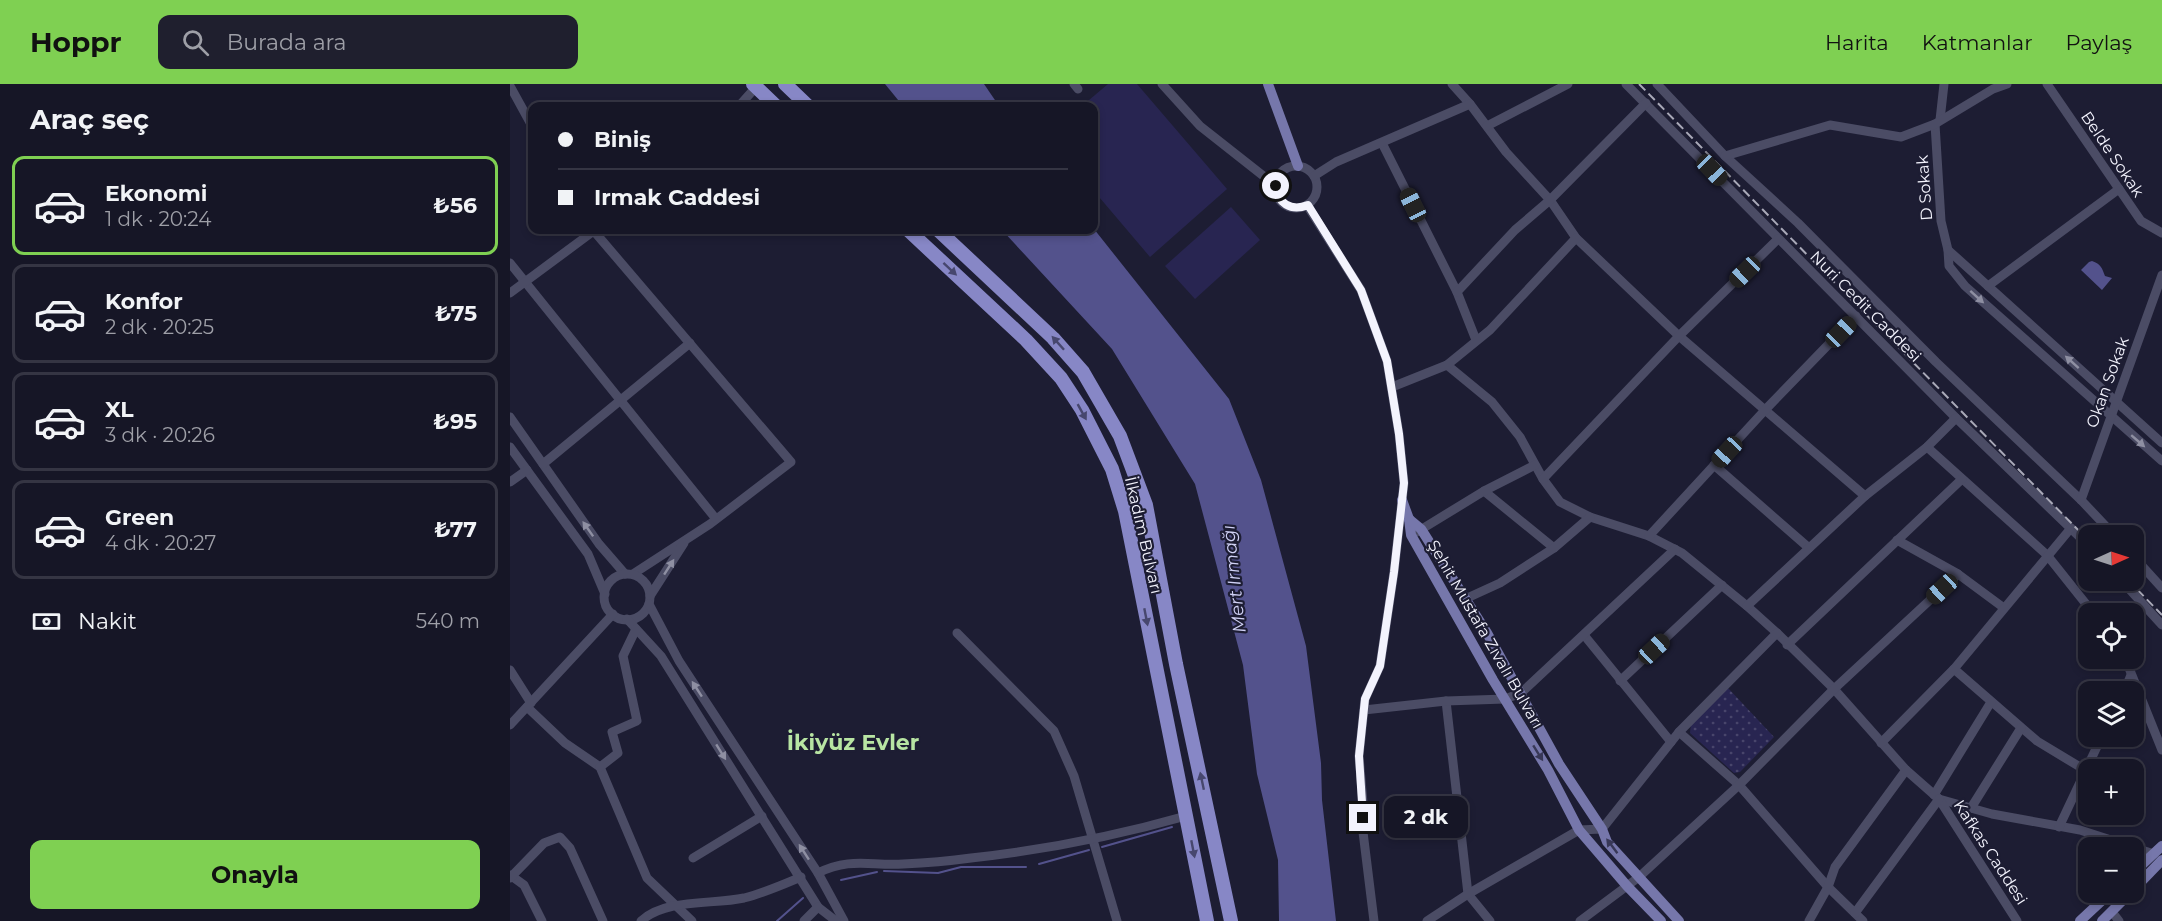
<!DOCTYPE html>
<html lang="tr">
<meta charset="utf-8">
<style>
body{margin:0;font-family:Montserrat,sans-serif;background:#1f1f2e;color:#f1f3f6;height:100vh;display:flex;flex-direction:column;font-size:22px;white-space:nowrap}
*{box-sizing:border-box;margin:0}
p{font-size:20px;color:#9e9fa7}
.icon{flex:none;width:33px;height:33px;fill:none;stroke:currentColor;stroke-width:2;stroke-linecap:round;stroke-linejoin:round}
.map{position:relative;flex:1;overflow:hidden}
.details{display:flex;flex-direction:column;background:#161626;width:510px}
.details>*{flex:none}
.guide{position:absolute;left:18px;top:18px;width:570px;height:132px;border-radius:12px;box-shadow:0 3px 9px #0003,0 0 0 2px #353543;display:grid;align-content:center;height:132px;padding:0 30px;background:#161626}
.needle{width:39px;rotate:87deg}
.buttons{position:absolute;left:1568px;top:441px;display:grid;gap:12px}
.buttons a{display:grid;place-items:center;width:66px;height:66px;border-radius:12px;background:#161626;box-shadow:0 3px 9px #0003,0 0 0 2px #353543;font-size:30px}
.end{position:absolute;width:27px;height:27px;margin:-14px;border:8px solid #f3f3fd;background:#111;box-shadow:0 0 0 3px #111}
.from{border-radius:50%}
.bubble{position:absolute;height:42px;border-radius:12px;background:#161626;box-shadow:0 3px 9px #0003,0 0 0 2px #353543;font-size:20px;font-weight:700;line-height:42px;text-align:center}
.car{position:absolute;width:18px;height:36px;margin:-18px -9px;border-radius:8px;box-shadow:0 0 4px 2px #0007;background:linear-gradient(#222 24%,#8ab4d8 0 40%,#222 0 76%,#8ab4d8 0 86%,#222 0)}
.guide b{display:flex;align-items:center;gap:21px;height:57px;font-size:22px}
.guide b+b{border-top:2px solid #353543}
.guide i{width:15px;height:15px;background:#f1f3f6}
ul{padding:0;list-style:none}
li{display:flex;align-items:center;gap:18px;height:99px;margin:0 12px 9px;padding:0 18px;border:3px solid #353543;border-radius:12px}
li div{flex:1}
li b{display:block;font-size:22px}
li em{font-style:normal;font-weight:700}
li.on{border-color:#7fd052}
li>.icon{width:54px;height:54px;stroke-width:1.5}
h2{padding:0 30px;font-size:27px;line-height:72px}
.pay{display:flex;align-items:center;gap:15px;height:66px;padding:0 30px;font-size:22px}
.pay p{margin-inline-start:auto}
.action{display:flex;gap:12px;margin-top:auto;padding:12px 30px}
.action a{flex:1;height:69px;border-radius:12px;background:#7fd052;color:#111;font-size:24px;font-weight:700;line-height:69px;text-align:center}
header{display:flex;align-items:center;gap:36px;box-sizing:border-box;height:84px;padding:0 30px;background:#7fd052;color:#111}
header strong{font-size:28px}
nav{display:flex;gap:33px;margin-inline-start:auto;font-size:21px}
.search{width:420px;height:54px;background:#1f1f2e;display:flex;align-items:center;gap:15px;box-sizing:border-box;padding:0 21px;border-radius:12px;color:#9e9fa7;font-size:22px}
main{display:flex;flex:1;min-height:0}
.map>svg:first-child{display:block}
.grass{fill:#282551}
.park{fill:url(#park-dots)}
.water{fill:#53528c}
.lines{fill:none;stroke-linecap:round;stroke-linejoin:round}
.stream{stroke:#53528c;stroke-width:2}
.minor{stroke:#4b4c65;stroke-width:9}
.major{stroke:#7677ab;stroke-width:10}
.highway{stroke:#8787c6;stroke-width:14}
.rail{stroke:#a9a9b8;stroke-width:2;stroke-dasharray:9 4.5;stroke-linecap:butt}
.oneway{fill:#47476e}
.oneway2{fill:#8e8fa2}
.oneway3{fill:#383857}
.route{stroke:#f3f3fd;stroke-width:8}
.labels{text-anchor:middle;stroke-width:4.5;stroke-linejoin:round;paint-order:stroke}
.street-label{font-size:16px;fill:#f3f3fd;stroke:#1d1d33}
.water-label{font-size:18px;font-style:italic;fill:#d0d1f5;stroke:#1d1d33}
.district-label{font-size:22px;font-weight:bold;fill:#b8e5a3;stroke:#1d1d33}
</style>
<header>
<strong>Hoppr</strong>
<div class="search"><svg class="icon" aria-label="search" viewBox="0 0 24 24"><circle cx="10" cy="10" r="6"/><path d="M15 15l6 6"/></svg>Burada ara</div>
<nav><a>Harita</a><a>Katmanlar</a><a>Paylaş</a></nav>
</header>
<main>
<section class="details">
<h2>Araç seç</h2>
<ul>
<li class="on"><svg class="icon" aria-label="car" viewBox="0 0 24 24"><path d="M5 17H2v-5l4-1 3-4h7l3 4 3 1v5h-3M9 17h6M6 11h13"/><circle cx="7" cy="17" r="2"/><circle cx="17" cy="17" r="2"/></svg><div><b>Ekonomi</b><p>1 dk · 20:24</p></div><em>₺56</em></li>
<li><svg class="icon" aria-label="car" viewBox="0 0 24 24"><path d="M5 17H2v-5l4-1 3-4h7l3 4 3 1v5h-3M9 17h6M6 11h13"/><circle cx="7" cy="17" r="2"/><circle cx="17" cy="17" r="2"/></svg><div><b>Konfor</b><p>2 dk · 20:25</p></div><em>₺75</em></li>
<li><svg class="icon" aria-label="car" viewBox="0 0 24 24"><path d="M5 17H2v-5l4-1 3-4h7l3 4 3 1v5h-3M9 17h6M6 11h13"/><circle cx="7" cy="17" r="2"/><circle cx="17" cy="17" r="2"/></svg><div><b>XL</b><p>3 dk · 20:26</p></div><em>₺95</em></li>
<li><svg class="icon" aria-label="car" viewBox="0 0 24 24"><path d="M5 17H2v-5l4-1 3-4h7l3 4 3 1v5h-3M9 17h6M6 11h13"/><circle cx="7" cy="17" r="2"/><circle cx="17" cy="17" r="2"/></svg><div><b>Green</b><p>4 dk · 20:27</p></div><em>₺77</em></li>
</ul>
<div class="pay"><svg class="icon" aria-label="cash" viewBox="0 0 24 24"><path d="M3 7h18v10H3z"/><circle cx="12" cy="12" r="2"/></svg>Nakit<p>540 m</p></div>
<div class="action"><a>Onayla</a></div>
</section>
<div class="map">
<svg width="1652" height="837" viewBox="0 0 1652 837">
<defs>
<pattern id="park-dots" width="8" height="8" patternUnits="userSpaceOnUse" patternTransform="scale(1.5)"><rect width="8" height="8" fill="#282551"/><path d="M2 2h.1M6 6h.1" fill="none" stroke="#48456b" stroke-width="1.8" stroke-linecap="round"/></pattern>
</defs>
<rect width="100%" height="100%" fill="#1d1d33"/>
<g class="grass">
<path d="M598,0h29l90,105 -77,68 -56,-66v-85h-12z"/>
<path d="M721,123l29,33 -65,59 -30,-33z"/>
</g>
<path class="park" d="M1218,604l46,49 -34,35 -6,1 -44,-40 1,-9z"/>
<g class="water">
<path d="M375,0h99l15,22h-96z"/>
<path d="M584,145l135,170 32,81 45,166 15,117 1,37 14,121h-57l-1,-61 -21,-86 -14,-109 -48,-181 -83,-135 -110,-119z"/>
<path d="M1582,177c9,3 10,7 13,15l7,2 -10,12 -21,-20 8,-8z"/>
</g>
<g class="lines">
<g class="stream">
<path d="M592,763l70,-20"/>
<path d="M529,780l50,-14"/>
<path d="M374,787l54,2 23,-6h65"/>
<path d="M331,796l36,-8"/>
<path d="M267,837l26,-23"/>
</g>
<g class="minor">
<path d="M564,0l4,5"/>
<path d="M652,0l38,42 76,60"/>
<path d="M942,0l18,20 36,48 44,48 26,38 103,98 186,160"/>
<path d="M1116,0l330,334 132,127"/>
<path d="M1147,0l68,72 73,67 138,139 145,138 34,36"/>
<path d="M1537,0l94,137 21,12"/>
<path d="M0,2l22,40"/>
<path d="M229,22l17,-19"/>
<path d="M1430,36l4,-36"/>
<path d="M1425,40l6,97 7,29 1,16 16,20 197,175"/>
<path d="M977,42l81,-42"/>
<path d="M872,59l75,149 19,48"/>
<path d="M1215,72l105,-31 71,12 34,-13 58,-35 14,-5"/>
<circle cx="786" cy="103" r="21"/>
<path d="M804,92l22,-14 134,-58"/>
<path d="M797,121l54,85 26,71 12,73 5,49 -10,89 -14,94 -15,33 -6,57 4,47v29l11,89"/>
<path d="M83,146l198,232 -81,62 -77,50"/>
<path d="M1438,166l214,193"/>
<path d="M0,179l206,256"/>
<path d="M1478,202l131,-97"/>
<path d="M947,208l58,-62 35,-30 96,-97"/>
<path d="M0,209l85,-63"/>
<path d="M937,281l45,37 28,35 23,42 17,23 30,15 59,19 33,17 65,53 30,27 57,56 72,81 33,29 53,15 88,16 74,24"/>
<path d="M882,303l55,-22 43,-35 86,-92"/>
<path d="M0,333l89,127 26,30"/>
<path d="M0,363l78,107 17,40"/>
<path d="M1417,363l120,108 47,59"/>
<path d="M33,380l147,-121"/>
<path d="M1204,381l95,83"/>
<path d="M1033,395l136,-143 99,-97"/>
<path d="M0,398l17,-12"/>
<path d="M974,407l70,57"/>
<path d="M1571,416l81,-225"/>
<path d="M907,448l67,-41 51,-26"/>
<path d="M1139,452l116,-126 91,-94"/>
<path d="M1387,456l61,34 46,34"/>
<path d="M1623,472l29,32"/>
<circle cx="117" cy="513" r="23"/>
<path d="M1611,496l41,45"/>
<path d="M140,512l34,-53"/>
<path d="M955,515l35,-16 54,-35 36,-31"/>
<path d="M139,520l30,57 139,212 26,48"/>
<path d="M1237,522l118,-110 62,-49 29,-29"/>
<path d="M117,535l34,37 157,251 18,14"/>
<path d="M447,549l97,98 20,45 43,145"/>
<path d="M1074,551l87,107"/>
<path d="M1277,561l175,-166"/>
<path d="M1615,574l37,92"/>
<path d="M1444,585l83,72 48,29"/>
<path d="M0,586l21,33"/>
<path d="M1110,597l102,-96"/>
<path d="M1614,608l7,-17"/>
<path d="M936,617l22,193 22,27"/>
<path d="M17,623l38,36 35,24 47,111 45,43"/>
<path d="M854,626l82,-9 59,-2 16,-6 154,-144"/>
<path d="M0,641l103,-111"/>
<path d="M1169,648l60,53 89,102 35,34"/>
<path d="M1371,659l73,-74 117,-141"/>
<path d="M90,683l18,-14 -6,-21 25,-11 -14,-65 13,-27"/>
<path d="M1424,711l57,-93"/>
<path d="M1429,715l78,122"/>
<path d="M1461,724l50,-80"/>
<path d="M1549,743l43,-91"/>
<path d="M183,774l69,-42"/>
<path d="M308,789c32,-16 52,-7 85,-9 22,-1 46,-3 68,-6 72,-8 145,-22 215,-42"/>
<path d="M0,791l14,10 18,36"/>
<path d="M0,794l34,-35 16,-6 10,11 33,73"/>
<path d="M1602,828l7,9"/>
<path d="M1345,829l84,-114"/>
<path d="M131,837c25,-23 71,-16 103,-23 20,-5 38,-13 57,-21"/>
<path d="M294,837l14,-14"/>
<path d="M917,837l41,-27 111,-64 23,-1 77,-97 98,-99"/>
<path d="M1070,837l59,-44 100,-92 95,-96 124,-115"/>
<path d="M1299,837l19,-34 7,-20 71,-97"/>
</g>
<g class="major">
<path d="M758,0l30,82"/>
<path d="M892,416l7,19 2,16 82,145 55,90 31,60 48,56 34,35"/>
<path d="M899,435l12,10 66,104 72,131 43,65 5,13 72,79"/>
<path d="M1623,789l29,-27"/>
<path d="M1623,806l29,-30"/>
<path d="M1570,837l31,-29"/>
<path d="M1592,837l29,-29"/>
</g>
<g class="highway">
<path d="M243,0l23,22"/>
<path d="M275,0l23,22"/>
<path d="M398,146l118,110 35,38 21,32 30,59 13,42 82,410"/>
<path d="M428,146l115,108 30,34 37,64 26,69 30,159 55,257"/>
</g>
<g class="rail">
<path d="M1129,0l449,456"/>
<path d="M1618,496l34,35"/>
</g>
</g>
<defs><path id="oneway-solid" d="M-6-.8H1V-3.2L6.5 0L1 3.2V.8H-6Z" transform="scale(1.5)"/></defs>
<g class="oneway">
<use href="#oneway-solid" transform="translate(440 185) rotate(43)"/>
<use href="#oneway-solid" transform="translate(548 259) rotate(-132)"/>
<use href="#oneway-solid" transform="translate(572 328) rotate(61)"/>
<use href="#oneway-solid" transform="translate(636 533) rotate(79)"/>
<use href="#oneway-solid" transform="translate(692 697) rotate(-102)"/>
<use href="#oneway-solid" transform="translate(683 765) rotate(79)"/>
</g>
<g class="oneway2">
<use href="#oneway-solid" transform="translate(1467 213) rotate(42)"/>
<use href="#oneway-solid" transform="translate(1562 278) rotate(-138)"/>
<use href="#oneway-solid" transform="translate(1628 357) rotate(41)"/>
<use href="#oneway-solid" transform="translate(78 445) rotate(-125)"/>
<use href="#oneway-solid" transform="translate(159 483) rotate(-57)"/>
<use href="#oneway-solid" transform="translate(187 605) rotate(-123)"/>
<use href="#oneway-solid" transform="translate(211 668) rotate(58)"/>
<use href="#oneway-solid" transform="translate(294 768) rotate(-123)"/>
</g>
<g class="oneway3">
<use href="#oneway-solid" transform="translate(1028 669) rotate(58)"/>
<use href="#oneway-solid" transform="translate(1102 762) rotate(-127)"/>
</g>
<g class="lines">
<path class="route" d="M766,102c1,17 15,26 32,19l53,85 26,71 12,73 5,49 -10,89 -14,94 -15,33 -6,57 4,62"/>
</g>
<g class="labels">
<g class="street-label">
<text transform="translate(1603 70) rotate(56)" y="6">Belde Sokak</text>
<text transform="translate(1414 104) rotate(-94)" y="6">D Sokak</text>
<text transform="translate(1356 222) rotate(45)" y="6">Nuri Cedit Caddesi</text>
<text transform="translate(1597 298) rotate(-70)" y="6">Okan Sokak</text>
<text transform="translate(634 451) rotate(77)" y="6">İlkadım Bulvarı</text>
<text transform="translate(976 550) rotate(60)" y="6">Şehit Mustafa Zıvalı Bulvarı</text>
<text transform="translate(1481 768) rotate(57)" y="6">Kafkas Caddesi</text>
</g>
<g class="water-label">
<text transform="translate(724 495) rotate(-96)" y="6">Mert Irmağı</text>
</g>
<g class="district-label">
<text x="343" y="666">İkiyüz Evler</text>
</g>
</g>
</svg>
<div class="buttons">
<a><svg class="needle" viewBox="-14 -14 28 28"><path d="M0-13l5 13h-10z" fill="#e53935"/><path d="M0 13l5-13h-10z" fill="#9e9fa7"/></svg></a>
<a><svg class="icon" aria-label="locate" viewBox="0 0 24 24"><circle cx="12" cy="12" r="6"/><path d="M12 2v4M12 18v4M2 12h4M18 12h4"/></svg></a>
<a><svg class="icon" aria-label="layers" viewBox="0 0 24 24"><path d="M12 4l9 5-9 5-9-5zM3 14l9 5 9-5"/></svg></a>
<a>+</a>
<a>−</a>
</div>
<i class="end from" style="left:766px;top:102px"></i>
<i class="end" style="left:853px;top:734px"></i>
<div class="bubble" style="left:874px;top:712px;width:84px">2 dk</div>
<i class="car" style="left:1202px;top:86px;rotate:136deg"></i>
<i class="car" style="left:903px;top:121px;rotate:334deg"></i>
<i class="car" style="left:1235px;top:188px;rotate:226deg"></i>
<i class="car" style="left:1331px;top:248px;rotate:44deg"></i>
<i class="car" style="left:1217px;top:368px;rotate:223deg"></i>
<i class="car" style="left:1432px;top:505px;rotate:227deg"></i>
<i class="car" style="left:1144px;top:565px;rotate:47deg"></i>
<div class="guide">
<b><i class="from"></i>Biniş</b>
<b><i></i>Irmak Caddesi</b>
</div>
</div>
</main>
